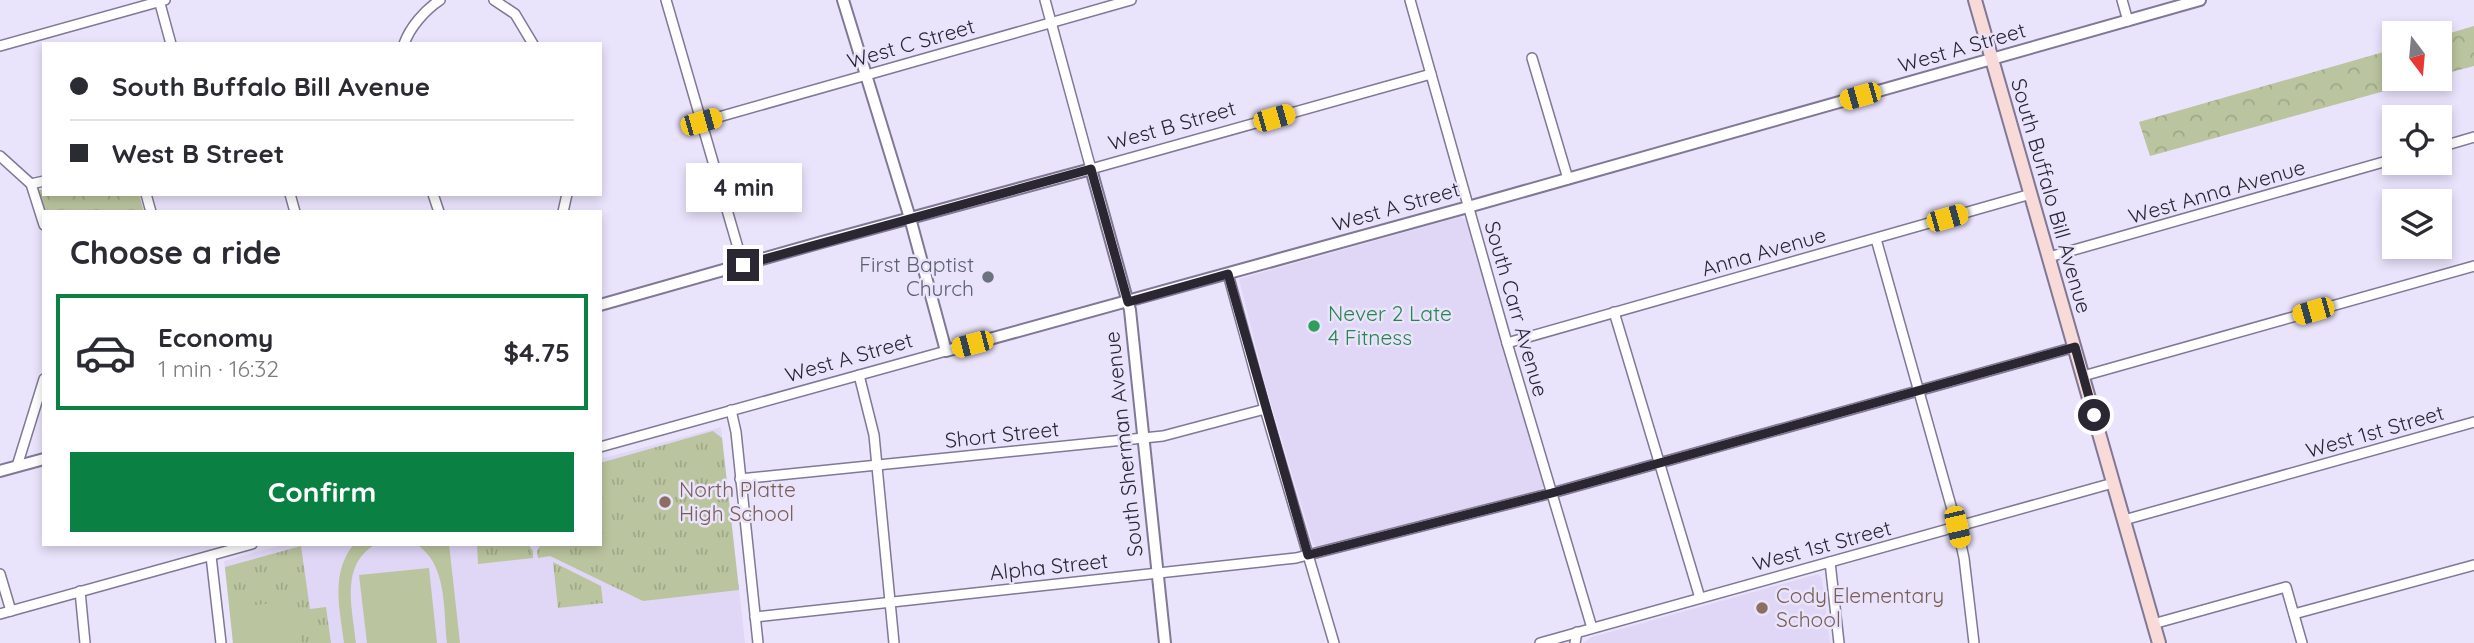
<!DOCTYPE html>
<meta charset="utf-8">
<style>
body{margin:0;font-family:Quicksand,sans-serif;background:#f2f2f3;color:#2b2b33;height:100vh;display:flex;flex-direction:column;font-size:26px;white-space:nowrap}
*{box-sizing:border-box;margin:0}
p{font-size:23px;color:#7c7c81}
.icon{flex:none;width:38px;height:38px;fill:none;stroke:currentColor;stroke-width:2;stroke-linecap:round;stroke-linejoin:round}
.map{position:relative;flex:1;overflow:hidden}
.side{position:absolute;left:42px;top:210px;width:560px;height:336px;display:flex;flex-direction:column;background:#fff;border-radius:0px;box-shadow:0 4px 10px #0003}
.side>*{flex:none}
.hud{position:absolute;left:42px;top:42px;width:560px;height:154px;border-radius:0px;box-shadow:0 4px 10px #0003;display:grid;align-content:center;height:154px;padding:0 28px;background:#fff}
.needle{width:46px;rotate:164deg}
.buttons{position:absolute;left:2382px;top:21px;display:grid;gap:14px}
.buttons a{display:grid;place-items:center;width:70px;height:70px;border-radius:0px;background:#fff;box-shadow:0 4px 10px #0003;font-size:35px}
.end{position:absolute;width:32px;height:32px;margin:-16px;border:9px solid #2a2733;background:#fff;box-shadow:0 0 0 4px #fff}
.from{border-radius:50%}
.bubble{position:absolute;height:49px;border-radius:0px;background:#fff;box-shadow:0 4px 10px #0003;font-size:23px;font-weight:700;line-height:49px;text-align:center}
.car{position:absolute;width:21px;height:42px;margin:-21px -10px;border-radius:9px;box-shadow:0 0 5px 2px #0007;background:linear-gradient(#f5c518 24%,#345 0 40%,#f5c518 0 76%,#345 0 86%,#f5c518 0)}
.hud b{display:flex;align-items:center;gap:24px;height:66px;font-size:26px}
.hud b+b{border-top:2px solid #e1e1e2}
.hud i{width:18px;height:18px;background:#2b2b33}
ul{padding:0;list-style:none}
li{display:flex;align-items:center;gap:21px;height:116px;margin:0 14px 10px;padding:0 14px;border:4px solid #e1e1e2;border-radius:0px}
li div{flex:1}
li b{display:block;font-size:26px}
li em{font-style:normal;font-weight:700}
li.selected{border-color:#0b8043}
li>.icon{width:63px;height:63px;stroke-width:1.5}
h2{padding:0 28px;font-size:32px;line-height:84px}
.button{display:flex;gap:14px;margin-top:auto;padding:14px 28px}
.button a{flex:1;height:80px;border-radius:0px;background:#0b8043;color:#fff;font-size:28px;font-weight:700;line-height:80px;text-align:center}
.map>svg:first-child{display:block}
.built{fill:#e0d7f6}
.grass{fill:url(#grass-tufts)}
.park{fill:url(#park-crowns)}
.pitch{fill:#bac49e}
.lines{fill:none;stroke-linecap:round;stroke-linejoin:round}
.minor-casing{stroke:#807894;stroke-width:12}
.tertiary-casing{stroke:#807894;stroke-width:14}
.secondary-casing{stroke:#807894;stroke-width:16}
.minor{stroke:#fff;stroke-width:9}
.tertiary{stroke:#fff;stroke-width:10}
.secondary{stroke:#f8dbd9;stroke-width:12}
.route{stroke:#2a2733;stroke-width:9}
.worship-dot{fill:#6b7280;stroke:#eae3fc;stroke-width:2.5}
.leisure-dot{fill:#2e9e5b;stroke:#eae3fc;stroke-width:2.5}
.education-dot{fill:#8d6e63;stroke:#eae3fc;stroke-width:2.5}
.labels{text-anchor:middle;stroke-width:5;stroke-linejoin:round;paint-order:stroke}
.street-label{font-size:21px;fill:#2a2733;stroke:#eae3fc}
.worship-label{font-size:21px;fill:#5b616d;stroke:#eae3fc;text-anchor:end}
.leisure-label{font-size:21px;fill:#27864d;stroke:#eae3fc;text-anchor:start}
.education-label{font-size:21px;fill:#785e54;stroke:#eae3fc;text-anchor:start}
</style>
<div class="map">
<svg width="2474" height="643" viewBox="0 0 2474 643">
<defs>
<pattern id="grass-tufts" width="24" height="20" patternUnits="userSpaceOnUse" patternTransform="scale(1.75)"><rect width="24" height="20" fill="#bac49e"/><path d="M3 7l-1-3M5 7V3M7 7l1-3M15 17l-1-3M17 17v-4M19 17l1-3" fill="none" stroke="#a0a889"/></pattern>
<pattern id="park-crowns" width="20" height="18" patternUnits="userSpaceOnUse" patternTransform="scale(1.75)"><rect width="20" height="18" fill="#bac49e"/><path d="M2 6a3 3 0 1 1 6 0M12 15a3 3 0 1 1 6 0" fill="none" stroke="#a0a889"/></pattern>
</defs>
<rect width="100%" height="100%" fill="#eae3fc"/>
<g class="built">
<path d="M1460,217l5,2 4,6 76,260 -7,6 -89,25 -133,31 -3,-3 -47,-157 -27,-108z"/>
<path d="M721,427l24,216h-512l-9,-82 62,-17h314v-85z"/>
<path d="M1818,574l4,4 8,65h-247l9,-6z"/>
</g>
<g class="grass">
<path d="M713,431l9,7 17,152 -96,11 -93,-45 -12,2 -1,-7 4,-7h59v-81z"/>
<path d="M477,544h51l5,7v7l-55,6z"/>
<path d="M301,546l9,63 16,-2 5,36h-98l-8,-76z"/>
<path d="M553,562l48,24 2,17 -45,5z"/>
</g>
<g class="park">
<path d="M2474,26v40l-34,9v-39z"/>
<path d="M2394,49v30h34l-278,77 -11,-34z"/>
<path d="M44,189v5h95l5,18h-99l-6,-22z"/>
</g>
<g class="pitch">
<path d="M354,544h22c-37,21 -23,65 -20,99h-12c-4,-34 -14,-70 10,-99z"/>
<path d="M416,544h33l11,99h-13c-4,-33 1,-79 -31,-99z"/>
<path d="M429,568l8,75h-70l-8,-68z"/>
<path d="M297,600l5,43h-66l-4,-35z"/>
</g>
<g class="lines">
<defs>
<g id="minor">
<path d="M159,0l12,44"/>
<path d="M494,0l21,14 18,30"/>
<path d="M666,0l77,265"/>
<path d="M1045,0l46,169 340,-95"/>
<path d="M1410,0l97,343 85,285"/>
<path d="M2122,0l6,21"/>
<path d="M404,44c6,-17 21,-34 36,-44"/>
<path d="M0,46l165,-46"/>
<path d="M1532,58l36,121"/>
<path d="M701,122l430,-122"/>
<path d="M2440,147l34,-10"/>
<path d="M0,156l31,28 13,41"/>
<path d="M31,184l13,-3"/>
<path d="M146,194l5,18"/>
<path d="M290,194l5,18"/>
<path d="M433,194l6,18"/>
<path d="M563,212l4,-18"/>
<path d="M1876,239l81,288 7,31 10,85"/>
<path d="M2049,257l345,-98"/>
<path d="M1228,274l37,135 69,234"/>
<path d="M1614,312l86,286"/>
<path d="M1507,343l524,-149"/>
<path d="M859,375l15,60 20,208"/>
<path d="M2083,376l391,-110"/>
<path d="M731,410l5,22 22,211"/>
<path d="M600,447l346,-96"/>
<path d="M17,466l27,-87"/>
<path d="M740,479l423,-43 102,-27"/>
<path d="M2124,520l350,-98"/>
<path d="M211,556l10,87"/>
<path d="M1830,562l9,81"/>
<path d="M0,574l11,37"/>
<path d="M80,591l5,52"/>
<path d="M0,614l252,-70"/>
<path d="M2294,614l180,-49"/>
<path d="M755,617l541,-59 256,-65 523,-146"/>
<path d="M2153,624l133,-37 16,56"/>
<path d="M1540,643l573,-160"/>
<path d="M1575,643l2,-11"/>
</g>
<g id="tertiary">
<path d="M843,0l67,218 36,133 522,-144 732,-207"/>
<path d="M600,305l222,-63 269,-73 39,141 35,333"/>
<path d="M0,471l44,-12"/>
</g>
<path id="secondary" d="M1975,0l184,643"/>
</defs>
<use href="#minor" class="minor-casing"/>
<use href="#tertiary" class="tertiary-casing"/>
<use href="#secondary" class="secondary-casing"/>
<use href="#minor" class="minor"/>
<use href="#tertiary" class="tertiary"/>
<use href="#secondary" class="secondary"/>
</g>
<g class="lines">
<path class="route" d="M743,265l348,-96 37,133 100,-28 80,281 244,-62 523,-146 19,68"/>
</g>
<circle class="worship-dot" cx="988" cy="277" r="7"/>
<circle class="leisure-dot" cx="1314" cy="326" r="7"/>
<g class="education-dot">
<circle cx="665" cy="502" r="7"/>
<circle cx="1762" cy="608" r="7"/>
</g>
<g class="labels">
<g class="street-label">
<text transform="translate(911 44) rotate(-16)" y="7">West C Street</text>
<text transform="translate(1962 48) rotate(-16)" y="7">West A Street</text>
<text transform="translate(1172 126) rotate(-16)" y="7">West B Street</text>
<text transform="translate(2217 192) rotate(-16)" y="7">West Anna Avenue</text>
<text transform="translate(2051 196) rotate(74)" y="7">South Buffalo Bill Avenue</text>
<text transform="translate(1396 207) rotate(-16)" y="7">West A Street</text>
<text transform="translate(1764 252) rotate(-16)" y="7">Anna Avenue</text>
<text transform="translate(1516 309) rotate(74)" y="7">South Carr Avenue</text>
<text transform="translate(849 358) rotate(-16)" y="7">West A Street</text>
<text transform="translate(2375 432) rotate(-16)" y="7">West 1st Street</text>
<text transform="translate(1002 435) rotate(-6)" y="7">Short Street</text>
<text transform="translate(1124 444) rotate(-96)" y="7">South Sherman Avenue</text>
<text transform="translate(1822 546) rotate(-15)" y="7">West 1st Street</text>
<text transform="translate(1049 567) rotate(-6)" y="7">Alpha Street</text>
</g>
<g class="worship-label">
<text x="974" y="272">First Baptist<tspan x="974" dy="24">Church</tspan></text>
</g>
<g class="leisure-label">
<text x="1328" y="321">Never 2 Late<tspan x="1328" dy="24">4 Fitness</tspan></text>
</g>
<g class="education-label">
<text x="679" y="497">North Platte<tspan x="679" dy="24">High School</tspan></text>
<text x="1776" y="603">Cody Elementary<tspan x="1776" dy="24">School</tspan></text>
</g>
</g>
</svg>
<div class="buttons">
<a><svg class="needle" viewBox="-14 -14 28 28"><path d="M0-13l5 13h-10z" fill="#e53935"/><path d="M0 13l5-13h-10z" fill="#7c7c81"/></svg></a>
<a><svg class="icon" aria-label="locate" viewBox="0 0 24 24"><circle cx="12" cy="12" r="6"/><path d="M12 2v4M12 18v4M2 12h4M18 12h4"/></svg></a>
<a><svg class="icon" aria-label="layers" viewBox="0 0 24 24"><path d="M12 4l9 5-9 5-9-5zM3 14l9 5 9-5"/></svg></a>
</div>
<i class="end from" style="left:2094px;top:415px"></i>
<i class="end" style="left:743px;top:265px"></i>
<div class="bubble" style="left:686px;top:163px;width:116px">4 min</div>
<i class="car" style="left:1860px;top:96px;rotate:254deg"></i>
<i class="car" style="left:1274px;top:118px;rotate:74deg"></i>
<i class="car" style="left:701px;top:122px;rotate:74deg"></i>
<i class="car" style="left:1947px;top:218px;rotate:74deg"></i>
<i class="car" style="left:2313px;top:311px;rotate:254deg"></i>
<i class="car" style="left:972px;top:344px;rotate:255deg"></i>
<i class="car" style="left:1957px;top:527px;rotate:167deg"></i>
<div class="hud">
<b><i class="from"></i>South Buffalo Bill Avenue</b>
<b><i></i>West B Street</b>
</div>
<section class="side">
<h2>Choose a ride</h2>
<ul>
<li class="selected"><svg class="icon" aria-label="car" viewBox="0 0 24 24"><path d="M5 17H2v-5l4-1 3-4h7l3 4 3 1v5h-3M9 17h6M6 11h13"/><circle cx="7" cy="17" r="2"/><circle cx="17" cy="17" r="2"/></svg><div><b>Economy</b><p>1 min · 16:32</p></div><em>$4.75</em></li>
</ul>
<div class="button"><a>Confirm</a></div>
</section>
</div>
